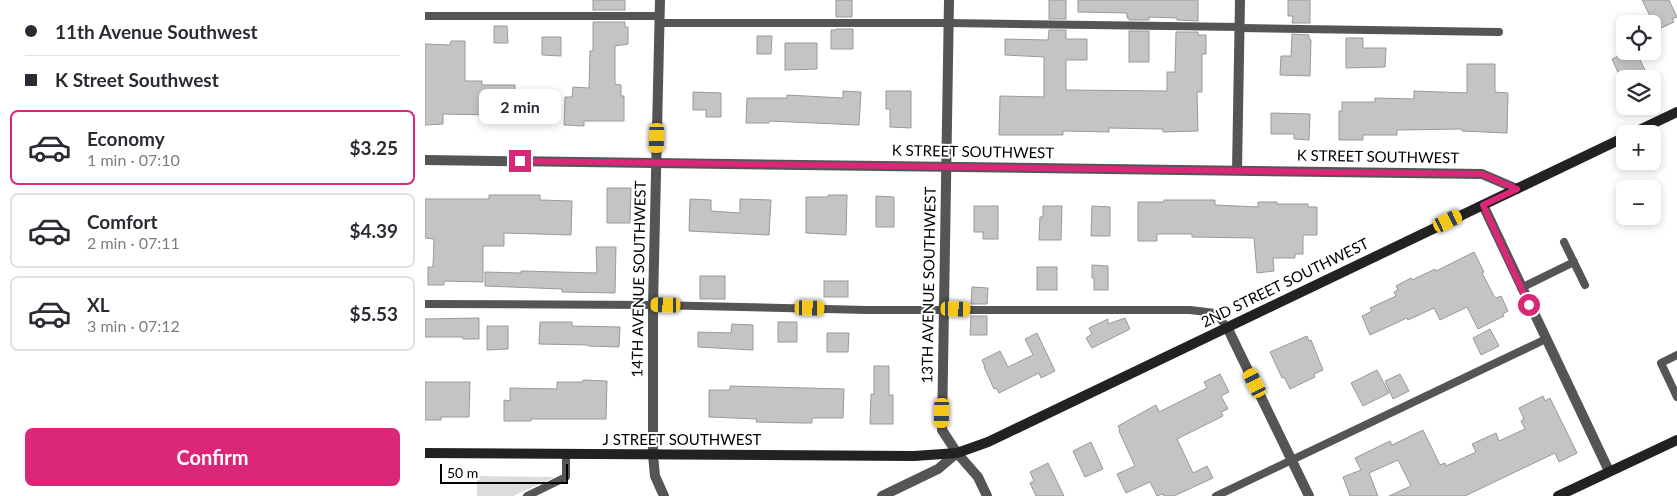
<!DOCTYPE html>
<meta charset="utf-8">
<style>
body{margin:0;font-family:Lato,sans-serif;background:#f7f7f7;color:#2b2b33;height:100vh;display:flex;flex-direction:column;font-size:19px;white-space:nowrap}
*{box-sizing:border-box;margin:0}
p{font-size:16px;color:#7c7c81}
.icon{flex:none;width:28px;height:28px;fill:none;stroke:currentColor;stroke-width:2;stroke-linecap:round;stroke-linejoin:round}
.map{position:relative;flex:1;overflow:hidden}
.panel{display:flex;flex-direction:column;background:#fff;width:425px}
.panel>*{flex:none}
.guide{display:grid;align-content:center;height:110px;padding:0 25px;background:#fff}
.tools{position:absolute;left:1191px;top:15px;display:grid;gap:10px}
.tools a{display:grid;place-items:center;width:45px;height:45px;border-radius:8px;background:#fff;box-shadow:0 2px 8px #0003;font-size:25px}
.scale{position:absolute;left:15px;bottom:12px;width:128px;box-sizing:border-box;padding-left:5px;border:2px solid #000;border-top:0;font-size:14px;line-height:18px;white-space:nowrap;color:#000;-webkit-text-stroke:4px #fff;paint-order:stroke}
.end{position:absolute;width:22px;height:22px;margin:-11px;border:6px solid #db2777;background:#fff;box-shadow:0 0 0 2px #fff}
.from{border-radius:50%}
.bubble{position:absolute;height:35px;border-radius:8px;background:#fff;box-shadow:0 2px 8px #0003;font-size:16px;font-weight:700;line-height:35px;text-align:center}
.car{position:absolute;width:15px;height:30px;margin:-15px -8px;border-radius:6px;box-shadow:0 0 4px 1px #0007;background:linear-gradient(#f5c518 24%,#345 0 40%,#f5c518 0 76%,#345 0 86%,#f5c518 0)}
.guide b{display:flex;align-items:center;gap:18px;height:48px;font-size:19px}
.guide b+b{border-top:1px solid #e1e1e2}
.guide i{width:12px;height:12px;background:#2b2b33}
ul{padding:0;list-style:none}
li{display:flex;align-items:center;gap:15px;height:75px;margin:0 10px 8px;padding:0 15px;border:2px solid #e1e1e2;border-radius:8px}
li div{flex:1}
li b{display:block;font-size:19px}
li em{font-style:normal;font-weight:700}
li.on{border-color:#db2777}
li>.icon{width:45px;height:45px;stroke-width:1.5}
.primary-button{display:flex;gap:10px;margin-top:auto;padding:10px 25px}
.primary-button a{flex:1;height:58px;border-radius:8px;background:#db2777;color:#fff;font-size:20px;font-weight:700;line-height:58px;text-align:center}
main{display:flex;flex:1;min-height:0}
.map>svg:first-child{display:block}
.green{fill:#dcdcdc}
.building{fill:#c4c4c4;stroke:#999}
.lines{fill:none;stroke-linecap:round;stroke-linejoin:round}
.lane{stroke:#555;stroke-width:8}
.street{stroke:#555;stroke-width:10}
.secondary{stroke:#222;stroke-width:10}
.route{stroke:#db2777;stroke-width:6}
.labels{text-anchor:middle;stroke-width:4;stroke-linejoin:round;paint-order:stroke}
.street-label{font-size:15px;fill:#000;stroke:#fff}
</style>
<main>
<section class="panel">
<div class="guide">
<b><i class="from"></i>11th Avenue Southwest</b>
<b><i></i>K Street Southwest</b>
</div>
<ul>
<li class="on"><svg class="icon" aria-label="car" viewBox="0 0 24 24"><path d="M5 17H2v-5l4-1 3-4h7l3 4 3 1v5h-3M9 17h6M6 11h13"/><circle cx="7" cy="17" r="2"/><circle cx="17" cy="17" r="2"/></svg><div><b>Economy</b><p>1 min · 07:10</p></div><em>$3.25</em></li>
<li><svg class="icon" aria-label="car" viewBox="0 0 24 24"><path d="M5 17H2v-5l4-1 3-4h7l3 4 3 1v5h-3M9 17h6M6 11h13"/><circle cx="7" cy="17" r="2"/><circle cx="17" cy="17" r="2"/></svg><div><b>Comfort</b><p>2 min · 07:11</p></div><em>$4.39</em></li>
<li><svg class="icon" aria-label="car" viewBox="0 0 24 24"><path d="M5 17H2v-5l4-1 3-4h7l3 4 3 1v5h-3M9 17h6M6 11h13"/><circle cx="7" cy="17" r="2"/><circle cx="17" cy="17" r="2"/></svg><div><b>XL</b><p>3 min · 07:12</p></div><em>$5.53</em></li>
</ul>
<div class="primary-button"><a>Confirm</a></div>
</section>
<div class="map">
<svg width="1252" height="496" viewBox="0 0 1252 496">
<rect width="100%" height="100%" fill="#fff"/>
<path class="green" d="M52,476l78,1 -42,19h-36z"/>
<g class="building">
<rect x="168" y="0" width="32" height="10"/>
<rect x="411" y="0" width="16" height="17"/>
<rect x="624" y="0" width="17" height="19"/>
<path d="M653,0h120v21l-21,-1v-2l-28,-1v3h-20v-2h-2v-5l-49,-1z"/>
<path d="M863,0h22v23h-18l1,-7h-5z"/>
<path d="M1217,0h27l8,17 -5,2 2,3 -17,8z"/>
<path d="M168,22h32v5h3v17l-13,2v38l6,1v11h3v25h-40v5l-20,-1 1,-28h7l1,-10 16,1 1,-37h3z"/>
<path d="M69,26h13l1,17h-14z"/>
<path d="M411,29h17v20h-22v-19h5z"/>
<path d="M624,30h17v9h21v21h-21v30l101,1v-19h8l1,-40h22v3h8v19h-4v38h-5l1,39 -35,1v-3l-54,-1v4l-46,-1v4h-64l1,-39 44,1v-40l-39,-2v-16l43,1z"/>
<rect x="704" y="31" width="20" height="31"/>
<path d="M867,34l17,1v4l2,1 -1,36 -30,-1 1,-19h10z"/>
<path d="M332,36h15l-1,18h-14z"/>
<path d="M117,37h19v19l-19,-1z"/>
<path d="M921,38h17v10h23l-1,19 -39,1z"/>
<path d="M26,41h14v40h17v4h33v37h-23v-7l-49,-1v10l-18,1v-81l25,1z"/>
<path d="M360,43h32v26l-32,1z"/>
<path d="M1204,51h7l13,28h-28l-9,-20z"/>
<path d="M1042,64h28v28l13,1 -1,40 -45,-2v-2l-65,1v5h-34v5h-24v-29h3v-9h33v-4l39,1v-8l53,2z"/>
<path d="M418,91l18,1 -2,33 -90,-4v2h-23l1,-25h40v-3l56,3z"/>
<path d="M461,91h25v37l-21,-1v-18h-4z"/>
<path d="M268,92l28,1v24h-15v-7h-13z"/>
<path d="M846,113l39,1 -1,26 -15,-1v-5h-23z"/>
<path d="M182,188h24l-1,35h-23z"/>
<path d="M64,195h51v5l32,1 -1,34 -67,-2v13h-21v36l-39,-1v4h-16v-18h5l1,-28 -9,-1v-39h64z"/>
<path d="M403,195h19l-1,40 -40,-2v-36h22z"/>
<path d="M451,196l18,1v30h-18z"/>
<path d="M265,199l21,1v11l29,2v-14l31,1 -2,35 -80,-4z"/>
<path d="M739,200h51v5l43,2v-5h19v2h31v3h9v28h-14v19h-8v4h-22l1,13 -17,2 -3,-35 -62,-1v-3h-35v7h-19v-39h26z"/>
<path d="M549,206h24v33h-15v-7h-9z"/>
<path d="M618,206h19l-1,34h-22l1,-23h3z"/>
<path d="M667,206l18,1v29h-19z"/>
<path d="M171,247h20l-1,46 -53,-1v-3l-77,-3v-14l36,1v-2l76,2z"/>
<path d="M1049,252l10,20 -2,1 12,23 2,2 5,-2 7,15 -5,3 1,2 -26,13 -11,-22 -27,13 -6,-12 -26,12 -1,-2 -37,17 -8,-19 10,-5 -2,-3 26,-12 -2,-4 4,-2 -2,-4 15,-8 1,2 23,-11 1,2z"/>
<path d="M667,265l16,1v24h-14v-12h-2z"/>
<rect x="612" y="267" width="20" height="23"/>
<rect x="275" y="276" width="25" height="23"/>
<rect x="399" y="281" width="24" height="16"/>
<path d="M547,287l16,1 -1,16h-16z"/>
<path d="M546,316h16v19h-17z"/>
<path d="M54,318v21h-16v-2h-38v-18z"/>
<path d="M700,318l5,11 -38,19 -6,-10 6,-4 -3,-6 19,-9v5z"/>
<path d="M115,322h32v4l48,1 -1,20 -31,-1v-1l-49,-1z"/>
<rect x="353" y="322" width="19" height="20"/>
<path d="M307,324l21,1v25l-55,-3v-15l33,1z"/>
<path d="M62,326h21v23l-21,1z"/>
<path d="M1065,329l9,17 -18,9 -8,-17z"/>
<path d="M402,333h22l-1,19h-21z"/>
<path d="M612,333l18,38 -14,7 -2,-5 -40,20 -3,-5 -2,1 -10,-22h1l-3,-7 18,-9 8,16 25,-12 -8,-16z"/>
<path d="M882,336l2,5 2,-1 12,30 -9,4 1,3 -25,12 -6,-12 -2,1 -12,-26z"/>
<path d="M449,366h15v29h4v29h-23l1,-30h3z"/>
<path d="M952,370l12,23 -26,13 -12,-23z"/>
<path d="M795,374l9,18 -8,4 7,13 -7,3 2,4 -46,23 16,34 14,-7 6,12 -39,18h-10l-1,-2 -6,2 -7,-14 -24,11 -9,-19 18,-8 -16,-35 1,-1 -2,-4 38,-21 3,7 48,-24 -3,-6z"/>
<path d="M975,374l9,17 -16,8 -8,-18z"/>
<path d="M158,380l24,1 -1,38h-75v2h-27v-21l6,1v-13l47,1v-7h26z"/>
<path d="M0,382h45l-1,35h-28v3h-16z"/>
<path d="M305,386l114,3 -1,29h-31v5h-10l-46,-1 1,-3 -48,-2v-27h21z"/>
<path d="M1118,396l2,5 5,-3 27,55 -18,9 -4,-9 -90,43h-76l22,-10 -13,-26 -29,13 9,23h-28l-7,-19 18,-7 -6,-12 35,-17 2,4 31,-15 17,35 5,-2 1,3 30,-14 -4,-8 24,-11 3,8 26,-12 -4,-8 3,-2 -5,-11z"/>
<path d="M666,442l12,27 -18,8 -12,-26z"/>
<path d="M623,463l16,33h-28l-6,-13 4,-2 -4,-9z"/>
</g>
<g class="lines">
<g class="lane">
<path d="M0,16h234"/>
<path d="M234,23h290l291,4"/>
<path d="M815,28l259,4"/>
<path d="M1139,242l21,43"/>
<path d="M1096,288l53,-26"/>
<path d="M0,304l228,1 214,5h323l25,3 12,14"/>
<path d="M1252,355l-16,8 16,34"/>
<path d="M102,496l39,-19v-22"/>
<path d="M791,496l330,-157"/>
</g>
<g class="street">
<path d="M235,0l-7,305v150l2,21 9,20"/>
<path d="M524,0l-7,430 15,23 21,24 9,19"/>
<path d="M0,160l1057,14 35,15"/>
<path d="M812,170l3,-170"/>
<path d="M1058,205l126,266"/>
<path d="M802,327l82,169"/>
<path d="M457,496l56,-27 19,-16"/>
</g>
<g class="secondary">
<path d="M1206,134l46,-22"/>
<path d="M0,453l489,3 43,-3 31,-11 637,-305"/>
<path d="M1133,496l119,-56"/>
</g>
</g>
<g class="lines">
<path class="route" d="M95,161l962,13 35,15 -34,16 46,100"/>
</g>
<g class="labels">
<g class="street-label">
<text transform="translate(548 152) rotate(1)" y="5">K STREET SOUTHWEST</text>
<text transform="translate(953 157) rotate(1)" y="5">K STREET SOUTHWEST</text>
<text transform="translate(214 279) rotate(-89)" y="5">14TH AVENUE SOUTHWEST</text>
<text transform="translate(860 283) rotate(-26)" y="5">2ND STREET SOUTHWEST</text>
<text transform="translate(504 285) rotate(-89)" y="5">13TH AVENUE SOUTHWEST</text>
<text x="257" y="445">J STREET SOUTHWEST</text>
</g>
</g>
</svg>
<div class="tools">
<a><svg class="icon" aria-label="locate" viewBox="0 0 24 24"><circle cx="12" cy="12" r="6"/><path d="M12 2v4M12 18v4M2 12h4M18 12h4"/></svg></a>
<a><svg class="icon" aria-label="layers" viewBox="0 0 24 24"><path d="M12 4l9 5-9 5-9-5zM3 14l9 5 9-5"/></svg></a>
<a>+</a>
<a>−</a>
</div>
<div class="scale">50 m</div>
<i class="end from" style="left:1104px;top:305px"></i>
<i class="end" style="left:95px;top:161px"></i>
<div class="bubble" style="left:54px;top:89px;width:82px">2 min</div>
<i class="car" style="left:232px;top:138px;rotate:181deg"></i>
<i class="car" style="left:1023px;top:221px;rotate:64deg"></i>
<i class="car" style="left:241px;top:305px;rotate:271deg"></i>
<i class="car" style="left:385px;top:308px;rotate:91deg"></i>
<i class="car" style="left:531px;top:309px;rotate:91deg"></i>
<i class="car" style="left:830px;top:383px;rotate:334deg"></i>
<i class="car" style="left:517px;top:413px;rotate:181deg"></i>
</div>
</main>
